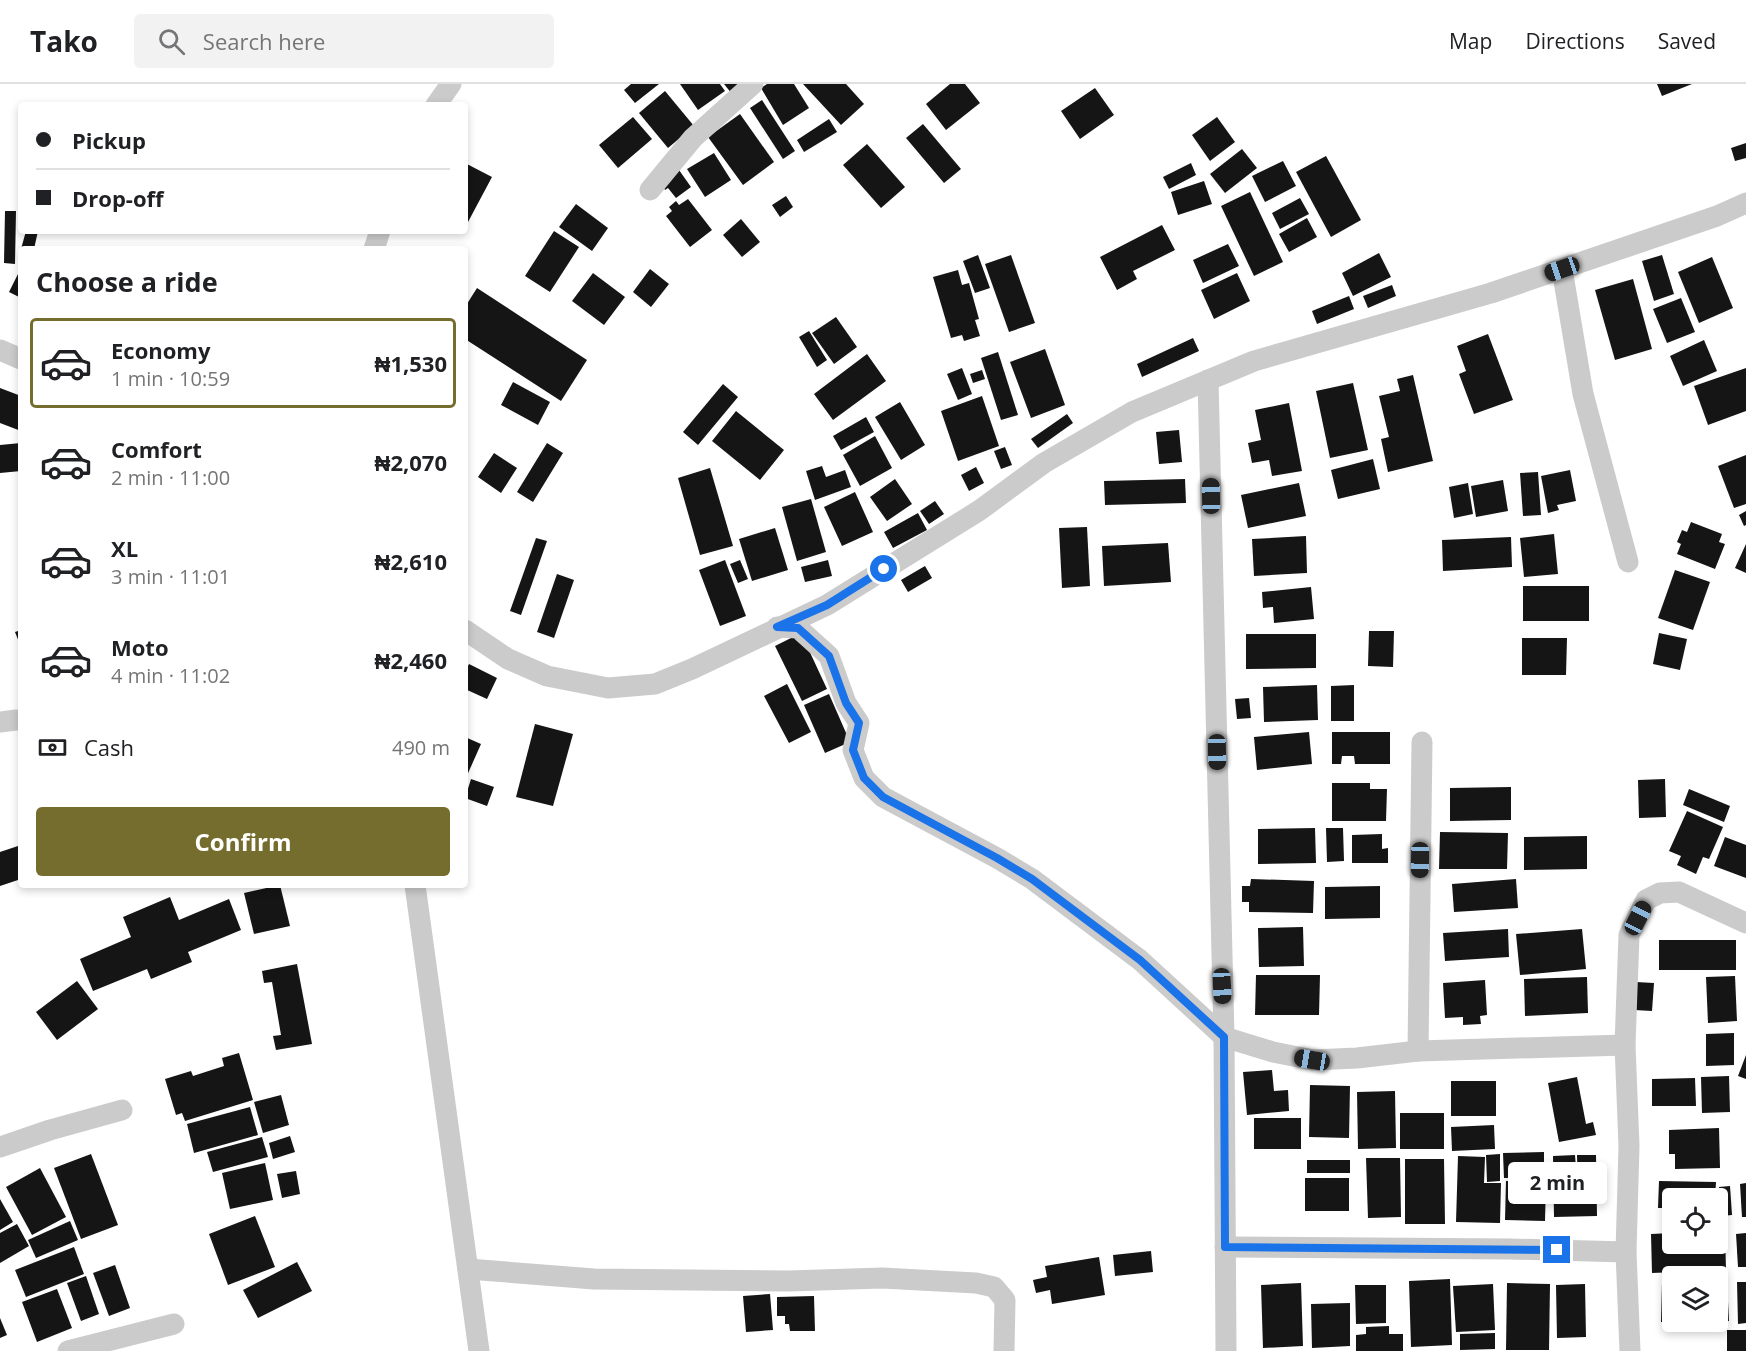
<!DOCTYPE html>
<meta charset="utf-8">
<style>
body{margin:0;font-family:"Open Sans",sans-serif;background:#f2f2f2;color:#202124;height:100vh;display:flex;flex-direction:column;font-size:22px;white-space:nowrap}
*{box-sizing:border-box;margin:0}
p{font-size:20px;color:#757577}
.icon{flex:none;width:33px;height:33px;fill:none;stroke:currentColor;stroke-width:2;stroke-linecap:round;stroke-linejoin:round}
.map{position:relative;flex:1;overflow:hidden}
.drawer{position:absolute;left:18px;top:162px;width:450px;height:642px;display:flex;flex-direction:column;background:#fff;border-radius:6px;box-shadow:0 3px 9px #0003}
.drawer>*{flex:none}
.hud{position:absolute;left:18px;top:18px;width:450px;height:132px;border-radius:6px;box-shadow:0 3px 9px #0003;display:grid;align-content:center;height:132px;padding:0 18px;background:#fff}
.tools{position:absolute;left:1662px;top:1104px;display:grid;gap:12px}
.tools a{display:grid;place-items:center;width:66px;height:66px;border-radius:6px;background:#fff;box-shadow:0 3px 9px #0003;font-size:30px}
.end{position:absolute;width:27px;height:27px;margin:-14px;border:8px solid #1a73e8;background:#fff;box-shadow:0 0 0 3px #fff}
.from{border-radius:50%}
.bubble{position:absolute;height:42px;border-radius:6px;background:#fff;box-shadow:0 3px 9px #0003;font-size:20px;font-weight:700;line-height:42px;text-align:center}
.car{position:absolute;width:18px;height:36px;margin:-18px -9px;border-radius:8px;box-shadow:0 0 4px 2px #0007;background:linear-gradient(#222 24%,#8ab4d8 0 40%,#222 0 76%,#8ab4d8 0 86%,#222 0)}
.hud b{display:flex;align-items:center;gap:21px;height:57px;font-size:22px}
.hud b+b{border-top:2px solid #e0e0e0}
.hud i{width:15px;height:15px;background:#202124}
ul{padding:0;list-style:none}
li{display:flex;align-items:center;gap:18px;height:90px;margin:0 12px 9px;padding:0 6px;border:3px solid transparent;border-radius:6px}
li div{flex:1}
li b{display:block;font-size:22px}
li em{font-style:normal;font-weight:700}
li.active{border-color:#756d2d}
li>.icon{width:54px;height:54px;stroke-width:1.5}
h2{padding:0 18px;font-size:27px;line-height:72px}
.pay{display:flex;align-items:center;gap:15px;height:66px;padding:0 18px;font-size:22px}
.pay p{margin-inline-start:auto}
.action{display:flex;gap:12px;margin-top:auto;padding:12px 18px}
.action a{flex:1;height:69px;border-radius:6px;background:#756d2d;color:#fff;font-size:24px;font-weight:700;line-height:69px;text-align:center}
header{display:flex;align-items:center;gap:36px;box-sizing:border-box;height:84px;padding:0 30px;background:#fff;border-bottom:2px solid #e0e0e0}
header strong{font-size:28px}
nav{display:flex;gap:33px;margin-inline-start:auto;font-size:21px}
.search{width:420px;height:54px;background:#f2f2f2;display:flex;align-items:center;gap:15px;box-sizing:border-box;padding:0 21px;border-radius:6px;color:#757577;font-size:22px}
.map>svg:first-child{display:block}
.building{fill:#151515}
.lines{fill:none;stroke-linecap:round;stroke-linejoin:round}
.minor{stroke:#cbcbcb;stroke-width:21}
.route{stroke:#1a73e8;stroke-width:8}
</style>
<header>
<strong>Tako</strong>
<div class="search"><svg class="icon" aria-label="search" viewBox="0 0 24 24"><circle cx="10" cy="10" r="6"/><path d="M15 15l6 6"/></svg>Search here</div>
<nav><a>Map</a><a>Directions</a><a>Saved</a></nav>
</header>
<div class="map">
<svg width="1746" height="1267" viewBox="0 0 1746 1267">
<rect width="100%" height="100%" fill="#fff"/>
<g class="building">
<path d="M631,0h28l-24,19 -11,-13z"/>
<path d="M680,0h40l5,7 -27,19z"/>
<path d="M724,0h19l-11,10z"/>
<path d="M767,0h27l15,24 -26,17 -22,-37z"/>
<path d="M803,0h43l18,20 -23,21z"/>
<path d="M950,0h15l15,19 -34,27 -20,-26z"/>
<path d="M1657,0h35l-30,12z"/>
<path d="M1095,4l19,27 -34,24 -19,-28z"/>
<path d="M665,7l29,35 -26,22 -29,-35z"/>
<path d="M762,16l33,51 -12,8 -33,-51z"/>
<path d="M740,30l34,48 -31,23 -35,-48z"/>
<path d="M633,33l19,22 -34,29 -19,-23z"/>
<path d="M1217,33l18,25 -25,19 -18,-26z"/>
<path d="M829,35l8,13 -33,20 -7,-12z"/>
<path d="M923,40l38,45 -17,14 -38,-45z"/>
<path d="M1746,59v15l-11,3 -4,-13z"/>
<path d="M867,60l38,43 -24,21 -38,-43z"/>
<path d="M1242,65l15,19 -32,25 -15,-19z"/>
<path d="M714,69l17,27 -26,17 -18,-28z"/>
<path d="M1326,72l35,64 -30,17 -35,-65z"/>
<path d="M1283,77l13,25 -31,16 -13,-26z"/>
<path d="M465,79l27,14 -24,45 -3,-2z"/>
<path d="M1191,79l5,12 -27,14 -6,-12z"/>
<path d="M679,86l12,17 -15,11 -8,-10 -3,2 -4,-7z"/>
<path d="M1204,97l8,23 -34,11 -7,-23z"/>
<path d="M1250,108l33,70 -29,14 -33,-70z"/>
<path d="M786,112l7,11 -13,10 -8,-12z"/>
<path d="M1300,114l9,16 -29,15 -8,-16z"/>
<path d="M688,115l24,31 -22,17 -24,-31 6,-5 -3,-4 7,-6 3,4z"/>
<path d="M576,120l32,24 -16,23 -33,-24z"/>
<path d="M5,127h11l-1,53 -11,-1z"/>
<path d="M1307,134l10,19 -28,15 -10,-18z"/>
<path d="M741,135l19,23 -18,15 -19,-22z"/>
<path d="M1162,141l13,25 -42,21 4,8 -20,11 -17,-33z"/>
<path d="M26,147h12l-4,18h-13z"/>
<path d="M554,147l25,16 -29,45 -25,-16z"/>
<path d="M1228,160l11,22 -36,17 -10,-23z"/>
<path d="M1379,169l12,24 -38,19 -11,-23z"/>
<path d="M978,171l12,33 -15,5 -12,-32z"/>
<path d="M1011,171l24,68 -26,9 -24,-68z"/>
<path d="M1662,171l12,39 -20,7 -12,-40z"/>
<path d="M1712,173l21,51 -34,15 -21,-51z"/>
<path d="M21,184v30l-12,-6z"/>
<path d="M650,185l19,15 -18,23 -18,-15z"/>
<path d="M958,186l4,15 7,-2 10,36 -4,1 5,16 -16,5 -2,-6 -11,3 -18,-61z"/>
<path d="M593,189l32,24 -21,28 -32,-24z"/>
<path d="M1237,189l13,28 -36,18 -13,-29z"/>
<path d="M1633,195l19,70 -37,11 -20,-70z"/>
<path d="M1392,201l4,11 -28,12 -5,-12z"/>
<path d="M477,204l110,72 -26,41 -96,-62v-32z"/>
<path d="M1349,212l5,13 -37,15 -5,-13z"/>
<path d="M1681,214l14,34 -28,11 -14,-34z"/>
<path d="M836,233l21,30 -23,17 -22,-31z"/>
<path d="M809,247l18,29 -10,7 -18,-30z"/>
<path d="M1488,250l25,66 -39,14 -15,-40 7,-3 -9,-25z"/>
<path d="M1193,254l6,13 -57,26 -5,-13z"/>
<path d="M1704,256l13,31 -34,15 -13,-30z"/>
<path d="M1045,265l20,56 -34,13 -21,-56z"/>
<path d="M998,268l20,63 -17,5 -20,-62z"/>
<path d="M867,270l19,27 -53,39 -19,-26z"/>
<path d="M962,284l10,26 -14,6 -11,-26z"/>
<path d="M1746,284v43l-38,14 -14,-39z"/>
<path d="M982,286l3,9 -12,4 -3,-9z"/>
<path d="M1413,291l20,86 -45,11 -7,-33 8,-2 -10,-41 21,-5 -3,-12z"/>
<path d="M513,298l37,20 -12,23 -37,-20z"/>
<path d="M1353,299l15,67 -38,8 -14,-67z"/>
<path d="M723,300l15,13 -40,48 -15,-13z"/>
<path d="M0,304l21,8v35l-21,-8z"/>
<path d="M982,312l17,50 -41,15 -17,-50z"/>
<path d="M900,318l25,43 -24,15 -26,-43z"/>
<path d="M1289,319l13,68 -30,5 -3,-16 -17,3 -4,-20 13,-3 -6,-30z"/>
<path d="M736,327l48,39 -24,30 -48,-39z"/>
<path d="M1067,330l6,9 -35,25 -7,-9z"/>
<path d="M866,333l8,15 -33,18 -8,-14z"/>
<path d="M1179,346l3,32 -23,2 -3,-32z"/>
<path d="M875,352l17,32 -32,18 -17,-31z"/>
<path d="M21,359v28l-21,2v-28z"/>
<path d="M547,359l16,10 -30,49 -16,-10z"/>
<path d="M1005,363l7,18 -11,4 -7,-18z"/>
<path d="M494,369l23,15 -16,25 -23,-16z"/>
<path d="M1746,371v49l-12,4 -16,-42z"/>
<path d="M1373,375l7,30 -42,10 -7,-29z"/>
<path d="M822,382l4,11 19,-7 6,17 -36,13 -9,-29z"/>
<path d="M976,383l8,16 -15,8 -8,-16z"/>
<path d="M710,384l23,78 -33,9 -22,-77z"/>
<path d="M1570,386l6,31 -19,4 2,5 -11,3 -7,-37z"/>
<path d="M1538,388l3,43 -18,1 -3,-43z"/>
<path d="M895,395l17,25 -25,17 -17,-24z"/>
<path d="M1185,395l1,24 -81,2 -1,-24z"/>
<path d="M1503,396l5,31 -32,6 -5,-31z"/>
<path d="M1299,399l7,33 -58,12 -7,-33z"/>
<path d="M1468,399l5,31 -19,4 -5,-31z"/>
<path d="M855,408l18,40 -31,14 -18,-39z"/>
<path d="M811,415l15,53 -29,9 -15,-54z"/>
<path d="M935,417l9,13 -15,10 -9,-13z"/>
<path d="M1746,427v14l-2,1 -5,-11z"/>
<path d="M918,429l9,17 -34,18 -9,-16z"/>
<path d="M1691,438l31,12 -3,8 6,2 -10,25 -38,-15 4,-10 -4,-2 5,-12 5,2z"/>
<path d="M1087,443l3,59 -28,2 -3,-60z"/>
<path d="M775,444l13,42 -36,11 -13,-42z"/>
<path d="M1554,450l4,40 -34,3 -4,-39z"/>
<path d="M1306,452l1,37 -53,3 -2,-37z"/>
<path d="M1511,453l1,30 -69,4 -1,-31z"/>
<path d="M536,454l11,3 -26,74 -11,-4z"/>
<path d="M1168,459l3,39 -67,4 -2,-40z"/>
<path d="M1746,460v29l-11,-5z"/>
<path d="M725,476l21,56 -26,10 -21,-56z"/>
<path d="M740,476l8,19 -10,4 -8,-19z"/>
<path d="M828,476l4,16 -27,6 -4,-15z"/>
<path d="M925,482l7,12 -24,14 -7,-12z"/>
<path d="M1675,486l35,12 -17,48 -35,-12z"/>
<path d="M557,490l17,6 -20,58 -17,-6z"/>
<rect x="1523" y="502" width="66" height="35"/>
<path d="M1311,503l3,32 -40,4 -1,-16 -10,1 -1,-16z"/>
<path d="M21,546v17l-6,-15z"/>
<path d="M1369,547h25l-1,36 -25,-1z"/>
<path d="M801,549l26,56 -25,12 -27,-55z"/>
<path d="M1659,549l28,6 -7,31 -27,-6z"/>
<path d="M1246,550h70v34l-70,1z"/>
<path d="M1522,554h45l-1,37h-44z"/>
<path d="M469,580l28,14 -10,21 -22,-10v-17z"/>
<path d="M787,600l24,48 -22,11 -25,-47z"/>
<path d="M1317,601l1,35 -54,2 -1,-35z"/>
<path d="M1354,601v36h-23v-35z"/>
<path d="M829,610l21,48 -25,11 -21,-48z"/>
<path d="M1249,614l2,20 -14,1 -2,-20z"/>
<path d="M535,640l38,10 -20,72 -37,-9z"/>
<path d="M1309,648l3,32 -55,6 -3,-33z"/>
<path d="M1332,648h58v32h-35l-1,-8h-12l-1,8h-9z"/>
<path d="M465,653l16,7 -16,36z"/>
<path d="M471,695l23,8 -7,19 -22,-8z"/>
<path d="M1665,695l1,38 -27,1 -1,-38z"/>
<path d="M1332,699h38v6h17l-1,32h-54z"/>
<path d="M1511,703v33l-61,1v-33z"/>
<path d="M1689,705l41,17 -6,16 -41,-17z"/>
<path d="M1687,727l36,16 -14,32 -6,-2 -7,17 -19,-9 4,-9 -12,-5z"/>
<path d="M1315,744l1,35 -58,1v-35z"/>
<path d="M1326,744h17l1,33 -17,1z"/>
<path d="M1440,748l68,1 -1,36h-68z"/>
<path d="M1382,750v15l6,-1v15h-36v-28z"/>
<path d="M1587,752v33l-63,1v-33z"/>
<path d="M1725,753l21,8v33l-32,-12z"/>
<path d="M21,761v34l-21,7v-34z"/>
<path d="M1251,795l63,2 -1,32 -64,-1v-10h-7v-16h8z"/>
<path d="M1516,795l2,29 -64,4 -2,-28z"/>
<path d="M280,801l10,41 -36,8 -10,-41z"/>
<path d="M1380,802v32l-55,1v-32z"/>
<path d="M170,813l9,23 50,-21 12,31 -53,22 4,10 -41,17 -4,-10 -54,22 -13,-32 51,-22 -8,-20z"/>
<path d="M1303,843l1,39 -45,1 -1,-39z"/>
<path d="M1508,845l1,28 -64,4 -2,-28z"/>
<path d="M1582,845l4,40 -66,6 -4,-41z"/>
<rect x="1659" y="856" width="77" height="30"/>
<path d="M297,880l15,80 -36,6 -3,-14 8,-1 -9,-53 -8,1 -2,-12z"/>
<path d="M1256,891h64l-1,40h-64z"/>
<path d="M1735,892l2,45 -29,2 -2,-46z"/>
<path d="M1587,893l1,36 -63,3 -1,-37z"/>
<path d="M1485,896l2,35 -7,1 1,8 -18,1v-8l-18,1 -2,-35z"/>
<path d="M77,897l21,28 -41,31 -21,-28z"/>
<path d="M1636,898l18,1 -2,28 -18,-1z"/>
<path d="M1734,949v32l-28,1v-32z"/>
<path d="M239,969l14,47 -68,21 -3,-8 -6,2 -11,-36 26,-8 2,5 31,-10 -2,-8z"/>
<path d="M1746,971v24l-8,-3z"/>
<path d="M1272,986l2,21 14,-1 1,21 -42,4 -4,-43z"/>
<path d="M1729,992l1,36 -28,1 -1,-36z"/>
<path d="M1577,993l9,47 7,-2 3,13 -37,7 -11,-59z"/>
<path d="M1695,994l1,28h-44v-27z"/>
<rect x="1451" y="997" width="45" height="35"/>
<path d="M1310,1001l40,1 -1,52 -40,-1z"/>
<path d="M1395,1007l1,57 -38,1 -1,-57z"/>
<path d="M281,1011l8,30 -26,8 -9,-31z"/>
<path d="M250,1023l8,28 -64,18 -7,-29z"/>
<rect x="1400" y="1029" width="44" height="36"/>
<rect x="1254" y="1034" width="47" height="31"/>
<path d="M1494,1041l1,24 -43,2 -1,-24z"/>
<path d="M1719,1044l1,40 -45,1v-15h-6v-24z"/>
<path d="M290,1052l5,16 -22,7 -4,-16z"/>
<path d="M262,1053l6,20 -55,15 -6,-20z"/>
<path d="M1544,1068v25l-40,1 -1,-25z"/>
<path d="M91,1070l27,71 -37,14 -27,-71z"/>
<path d="M1500,1070v27l-13,1 -1,-27z"/>
<path d="M1575,1071l3,39 -1,-39h19l1,61 -43,1 -1,-61z"/>
<path d="M1458,1072l27,1 -1,26h17l-1,40 -44,-1z"/>
<path d="M1366,1074h34l1,59 -33,1z"/>
<path d="M1405,1075h39l1,65h-40z"/>
<rect x="1307" y="1076" width="43" height="13"/>
<path d="M265,1079l8,37 -43,9 -8,-36z"/>
<path d="M40,1084l26,49 -34,18 -26,-48z"/>
<path d="M296,1087l4,23 -18,4 -5,-24z"/>
<rect x="1305" y="1094" width="44" height="33"/>
<path d="M1506,1097l40,1 -1,39 -40,-1z"/>
<path d="M1659,1097l57,1 -1,16h-43v10h-14z"/>
<path d="M1746,1099v34h-4l-2,-33z"/>
<path d="M1730,1102l2,29 -11,1 -2,-29z"/>
<path d="M0,1115l13,23 -13,8z"/>
<path d="M255,1132l20,51 -47,18 -19,-51z"/>
<path d="M70,1137l8,19 -42,18 -8,-18z"/>
<path d="M17,1140l12,22 -29,17v-30z"/>
<path d="M1718,1148h7l1,38 -74,3 -1,-39 21,-1v11h46z"/>
<path d="M1746,1149v34h-8l-2,-33z"/>
<path d="M74,1163l10,27 -58,23 -11,-27z"/>
<path d="M1151,1167l2,21 -38,4 -2,-21z"/>
<path d="M1099,1173l6,38 -53,9 -2,-14 -14,3 -3,-13 14,-3 -2,-11z"/>
<path d="M297,1178l15,29 -54,27 -15,-28z"/>
<path d="M115,1181l15,43 -21,8 -16,-43z"/>
<path d="M86,1192l13,38 -18,7 -14,-38z"/>
<path d="M1450,1195l2,66 -41,2 -2,-66z"/>
<path d="M1737,1198h9v41l-8,1z"/>
<path d="M1301,1199l2,63 -40,2 -2,-63z"/>
<path d="M1507,1199l43,1 -1,66h-43z"/>
<path d="M1662,1199l10,1v38h-11z"/>
<path d="M1718,1199h9l2,38 -11,1z"/>
<path d="M1493,1200l2,46 -39,2 -3,-46z"/>
<path d="M1585,1200l1,53 -29,1 -1,-53z"/>
<path d="M1355,1201h31v38l-30,1z"/>
<path d="M57,1205l15,39 -35,14 -15,-40z"/>
<path d="M770,1210l3,36 -27,2 -3,-36z"/>
<path d="M814,1212l1,35h-25l-1,-7h-4v-8h-8v-19z"/>
<path d="M1350,1219v43l-38,2 -1,-44z"/>
<path d="M0,1234l7,17 -7,3z"/>
<path d="M1389,1242v8h14v17h-47v-16l10,-1v-7z"/>
<rect x="1727" y="1246" width="19" height="21"/>
<path d="M1495,1249v16l-35,1v-16z"/>
</g>
<g class="lines">
<g class="minor">
<path d="M436,21l15,-21"/>
<path d="M650,106l43,-52 60,-54"/>
<path d="M374,165l6,-18"/>
<path d="M1562,185l21,125 45,168"/>
<path d="M0,266l21,9"/>
<path d="M1208,296l16,657 2,314"/>
<path d="M777,543l21,1 31,28 17,47 13,20 -6,27 11,28 19,19 114,61 35,21 108,81 84,77 49,15 40,8 44,-2 61,-7 207,-6"/>
<path d="M465,546l43,29 39,17 61,12 47,-4 37,-15 135,-64 153,-95 64,-47 88,-51 122,-51 237,-68 226,-77 29,-13"/>
<path d="M0,638l16,-2"/>
<path d="M415,801l64,466"/>
<path d="M1418,967l4,-309"/>
<path d="M0,1063l50,-17 72,-20"/>
<path d="M1225,1163l285,2 116,3"/>
<path d="M468,1185l126,10 195,2 93,-3 94,5 18,4 11,13 -1,51"/>
<path d="M68,1267l106,-27"/>
<path d="M1630,1267l-4,-99 3,-106 -4,-101 4,-110 17,-35 14,-7 19,-1 67,31"/>
</g>
</g>
<g class="lines">
<path class="route" d="M884,485l-57,36 -50,22 21,1 31,28 17,47 13,20 -6,27 11,28 19,19 114,61 35,21 108,81 84,77 1,210 332,3"/>
</g>
</svg>
<div class="tools">
<a><svg class="icon" aria-label="locate" viewBox="0 0 24 24"><circle cx="12" cy="12" r="6"/><path d="M12 2v4M12 18v4M2 12h4M18 12h4"/></svg></a>
<a><svg class="icon" aria-label="layers" viewBox="0 0 24 24"><path d="M12 4l9 5-9 5-9-5zM3 14l9 5 9-5"/></svg></a>
</div>
<i class="end from" style="left:884px;top:485px"></i>
<i class="end" style="left:1557px;top:1166px"></i>
<div class="bubble" style="left:1508px;top:1078px;width:99px">2 min</div>
<i class="car" style="left:1562px;top:185px;rotate:251deg"></i>
<i class="car" style="left:1211px;top:412px;rotate:359deg"></i>
<i class="car" style="left:1217px;top:668px;rotate:179deg"></i>
<i class="car" style="left:1420px;top:776px;rotate:181deg"></i>
<i class="car" style="left:1638px;top:834px;rotate:27deg"></i>
<i class="car" style="left:1222px;top:902px;rotate:177deg"></i>
<i class="car" style="left:1312px;top:976px;rotate:280deg"></i>
<div class="hud">
<b><i class="from"></i>Pickup</b>
<b><i></i>Drop-off</b>
</div>
<section class="drawer">
<h2>Choose a ride</h2>
<ul>
<li class="active"><svg class="icon" aria-label="car" viewBox="0 0 24 24"><path d="M5 17H2v-5l4-1 3-4h7l3 4 3 1v5h-3M9 17h6M6 11h13"/><circle cx="7" cy="17" r="2"/><circle cx="17" cy="17" r="2"/></svg><div><b>Economy</b><p>1 min · 10:59</p></div><em>₦1,530</em></li>
<li><svg class="icon" aria-label="car" viewBox="0 0 24 24"><path d="M5 17H2v-5l4-1 3-4h7l3 4 3 1v5h-3M9 17h6M6 11h13"/><circle cx="7" cy="17" r="2"/><circle cx="17" cy="17" r="2"/></svg><div><b>Comfort</b><p>2 min · 11:00</p></div><em>₦2,070</em></li>
<li><svg class="icon" aria-label="car" viewBox="0 0 24 24"><path d="M5 17H2v-5l4-1 3-4h7l3 4 3 1v5h-3M9 17h6M6 11h13"/><circle cx="7" cy="17" r="2"/><circle cx="17" cy="17" r="2"/></svg><div><b>XL</b><p>3 min · 11:01</p></div><em>₦2,610</em></li>
<li><svg class="icon" aria-label="car" viewBox="0 0 24 24"><path d="M5 17H2v-5l4-1 3-4h7l3 4 3 1v5h-3M9 17h6M6 11h13"/><circle cx="7" cy="17" r="2"/><circle cx="17" cy="17" r="2"/></svg><div><b>Moto</b><p>4 min · 11:02</p></div><em>₦2,460</em></li>
</ul>
<div class="pay"><svg class="icon" aria-label="cash" viewBox="0 0 24 24"><path d="M3 7h18v10H3z"/><circle cx="12" cy="12" r="2"/></svg>Cash<p>490 m</p></div>
<div class="action"><a>Confirm</a></div>
</section>
</div>
